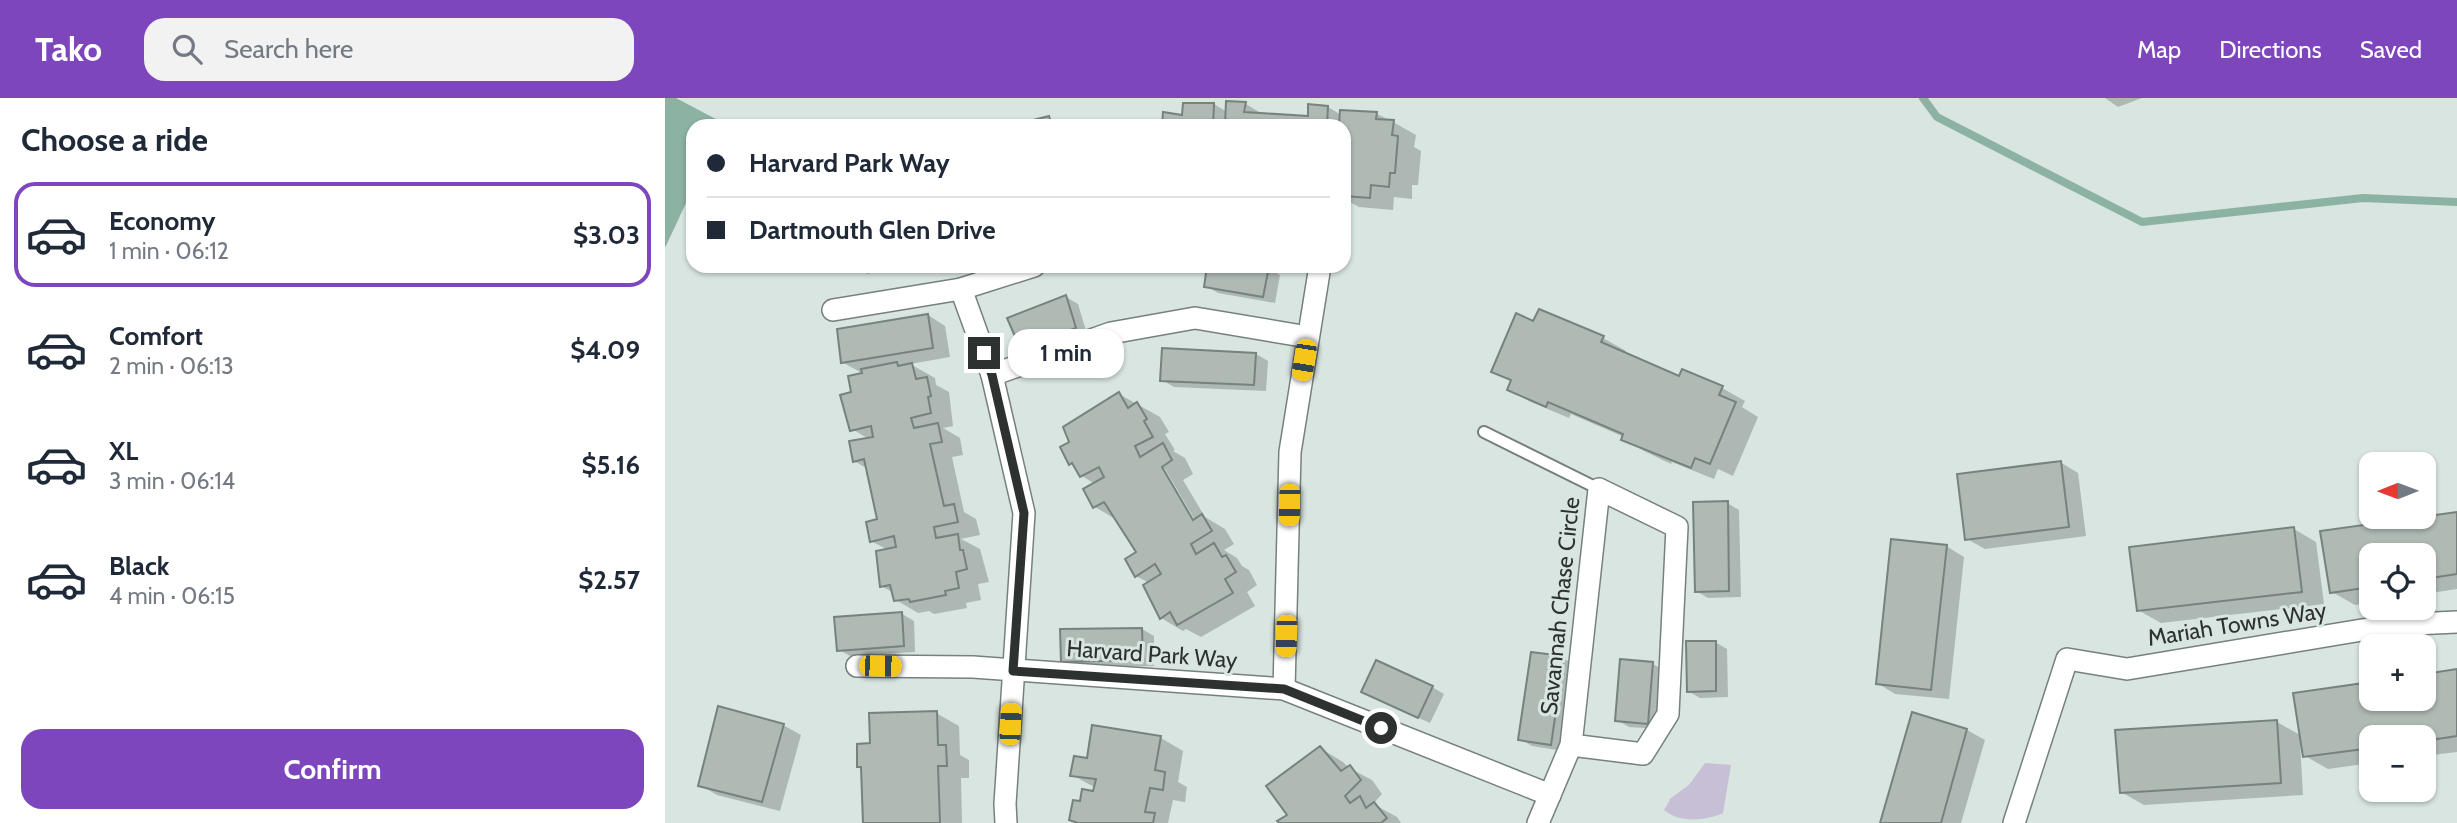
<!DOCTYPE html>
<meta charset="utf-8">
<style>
body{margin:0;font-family:Cabin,sans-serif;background:#f2f2f3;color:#1f2937;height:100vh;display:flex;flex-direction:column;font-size:26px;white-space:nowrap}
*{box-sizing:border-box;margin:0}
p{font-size:23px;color:#747a83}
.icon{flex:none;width:38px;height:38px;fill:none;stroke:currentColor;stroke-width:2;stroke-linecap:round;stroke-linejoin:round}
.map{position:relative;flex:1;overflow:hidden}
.side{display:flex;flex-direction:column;background:#fff;width:665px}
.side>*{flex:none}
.hud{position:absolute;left:21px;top:21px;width:665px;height:154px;border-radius:21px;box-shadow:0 2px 5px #0004;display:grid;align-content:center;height:154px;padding:0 21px;background:#fff}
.needle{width:46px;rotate:269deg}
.fabs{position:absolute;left:1694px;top:354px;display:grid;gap:14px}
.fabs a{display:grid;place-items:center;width:77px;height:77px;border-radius:14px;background:#fff;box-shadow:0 2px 5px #0004;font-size:35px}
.end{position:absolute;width:32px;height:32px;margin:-16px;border:9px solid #2d3230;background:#fff;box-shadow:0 0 0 4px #fff}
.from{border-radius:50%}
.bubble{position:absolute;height:49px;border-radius:21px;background:#fff;box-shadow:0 2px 5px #0004;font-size:23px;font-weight:800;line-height:49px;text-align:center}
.car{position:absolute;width:21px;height:42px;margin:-21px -10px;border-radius:9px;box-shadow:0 0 5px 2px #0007;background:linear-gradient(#f5c518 24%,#345 0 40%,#f5c518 0 76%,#345 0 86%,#f5c518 0)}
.hud b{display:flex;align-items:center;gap:24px;height:66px;font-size:26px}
.hud b+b{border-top:2px solid #e0e1e3}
.hud i{width:18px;height:18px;background:#1f2937}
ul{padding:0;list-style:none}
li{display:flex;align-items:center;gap:21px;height:105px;margin:0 14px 10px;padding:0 7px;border:4px solid transparent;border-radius:21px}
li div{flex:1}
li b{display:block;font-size:26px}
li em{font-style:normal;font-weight:800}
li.current{border-color:#7d46bc}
li>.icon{width:63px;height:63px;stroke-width:1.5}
h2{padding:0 21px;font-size:32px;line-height:84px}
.cta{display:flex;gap:14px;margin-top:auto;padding:14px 21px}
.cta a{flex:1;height:80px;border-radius:21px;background:#7d46bc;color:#fff;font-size:28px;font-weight:800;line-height:80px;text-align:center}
header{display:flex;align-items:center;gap:42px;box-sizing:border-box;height:98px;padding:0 35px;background:#7d46bc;color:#fff}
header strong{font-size:33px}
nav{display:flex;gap:38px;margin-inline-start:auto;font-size:24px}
.search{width:490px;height:63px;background:#f2f2f3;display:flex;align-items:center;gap:18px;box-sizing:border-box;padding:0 24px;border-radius:21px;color:#747a83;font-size:26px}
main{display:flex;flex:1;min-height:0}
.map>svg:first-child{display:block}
.green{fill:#c7bfd6}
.water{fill:#8cb2a4}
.shadow{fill:#0003;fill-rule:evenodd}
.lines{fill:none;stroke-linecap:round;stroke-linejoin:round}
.stream{stroke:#8cb2a4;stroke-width:8}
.building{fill:#afbab5;stroke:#77827e;stroke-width:2}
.service-casing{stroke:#76817d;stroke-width:14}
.minor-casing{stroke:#76817d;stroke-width:24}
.service{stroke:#fff;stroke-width:10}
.minor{stroke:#fff;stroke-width:21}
.route{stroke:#2d3230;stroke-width:9}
.labels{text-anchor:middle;stroke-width:6;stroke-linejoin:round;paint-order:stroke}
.street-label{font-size:23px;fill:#2d3230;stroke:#d9e5e0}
</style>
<header>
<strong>Tako</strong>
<div class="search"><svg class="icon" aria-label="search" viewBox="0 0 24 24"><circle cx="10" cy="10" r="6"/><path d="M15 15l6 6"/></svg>Search here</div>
<nav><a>Map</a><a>Directions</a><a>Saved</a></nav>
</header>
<main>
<section class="side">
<h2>Choose a ride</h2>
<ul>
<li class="current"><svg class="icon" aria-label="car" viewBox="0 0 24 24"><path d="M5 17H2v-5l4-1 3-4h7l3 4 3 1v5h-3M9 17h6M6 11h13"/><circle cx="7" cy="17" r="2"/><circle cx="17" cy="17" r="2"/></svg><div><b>Economy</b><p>1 min · 06:12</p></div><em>$3.03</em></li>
<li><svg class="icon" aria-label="car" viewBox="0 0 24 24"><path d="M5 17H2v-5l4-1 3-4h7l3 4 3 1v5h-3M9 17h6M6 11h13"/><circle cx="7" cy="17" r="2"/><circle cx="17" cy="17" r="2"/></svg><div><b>Comfort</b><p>2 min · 06:13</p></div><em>$4.09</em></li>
<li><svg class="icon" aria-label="car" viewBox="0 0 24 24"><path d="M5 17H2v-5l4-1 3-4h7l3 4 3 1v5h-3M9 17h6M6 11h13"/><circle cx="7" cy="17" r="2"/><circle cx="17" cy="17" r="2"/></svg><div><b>XL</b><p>3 min · 06:14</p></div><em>$5.16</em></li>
<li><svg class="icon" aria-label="car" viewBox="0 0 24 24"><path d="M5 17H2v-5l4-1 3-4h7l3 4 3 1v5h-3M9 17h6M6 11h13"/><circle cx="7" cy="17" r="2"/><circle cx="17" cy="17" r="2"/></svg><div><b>Black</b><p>4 min · 06:15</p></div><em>$2.57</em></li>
</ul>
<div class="cta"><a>Confirm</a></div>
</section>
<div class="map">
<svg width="1792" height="725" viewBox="0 0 1792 725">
<rect width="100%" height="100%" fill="#d9e5e0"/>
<path class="green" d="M1040,665l26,2 -8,48c-19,8 -43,10 -59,-3l7,-12 18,-13z"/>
<path class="water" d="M0,0h11l53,28h-36v62l-28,60z"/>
<g class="shadow">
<path d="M1440,0h37l-24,9z"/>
<path d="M563,4l18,2 18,11 46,2 18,-10 13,8 36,-1 16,8 23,13 -2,12 7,4 -3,34h-6v14l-18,-2 -1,13 -34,-3 -13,-7v6l-2,-1v-79h-180l20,-10v-12h30l13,8z"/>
<path d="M384,20l14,8h-48z"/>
<path d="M190,168h36l-23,8z"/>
<path d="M544,168h46l13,2 12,7 -5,28 -57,-10 -12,-7z"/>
<path d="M401,199l12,7 9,30 -53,19 -13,-7z"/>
<path d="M263,217l17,11 5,31 -40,7 25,14 1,7 13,7 4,34 -10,2 17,10 3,17 -11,2 12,55 12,7 4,16 -19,4 19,10 9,33 -11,2 3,16 -15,3 1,5 -33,6 -5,-3 -11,2 -22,-13 -2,-7 -13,-7 7,-36 -17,-9 8,-20 -11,-52 -14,-8 15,-22 -17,-10 1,-35 17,-24 -10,2 -18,-10z"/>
<path d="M869,225l69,15 23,13 -2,3 56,24 42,10 23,13 -3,6 16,10 -25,59 -15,-7 -4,10 -42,-17 -1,2 -25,-12 -23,-13 1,-2 -53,-23 -2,4 -38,-16 -22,-13 3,-8 -18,-10z"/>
<path d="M591,256l12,7 -2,30 -92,-4 -12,-7z"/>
<path d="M454,296l41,23 9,15 -4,2 10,16 -2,1 12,7 8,16 -10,6 22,37 20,12 9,15 -10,6 13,8 5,8 7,4 8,15 -10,7 8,14 -54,31 -15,-8 -3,2 -22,-13 -12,-35 -13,-7 2,-23 -21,-33 -22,-13v-23l-13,-8 -5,-9 -7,-4 2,-20zM496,371h4l34,58 -3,1z"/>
<path d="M1395,364l18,11 8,63 -101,13 -18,-10z"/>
<path d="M1062,405l12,7 2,87 -33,1 -12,-7z"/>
<path d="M1792,415v76l-33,5v-39h-53v47l-16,3 -23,-13 -10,-59z"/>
<path d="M1629,431l22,13 8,62 -163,19 -23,-13z"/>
<path d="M1281,448l18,11 -15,142 -54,-5 -18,-11z"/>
<path d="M237,516l12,7 1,31 -65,4 -12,-7z"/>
<path d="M477,531l12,7v30l-80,2 -12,-7z"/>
<path d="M1050,544l12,7 1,48 -28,1 -12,-7z"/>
<path d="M898,560l12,7 -12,86 -31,-5 -12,-7z"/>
<path d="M988,566l12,7 -5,58 -31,-2 -12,-7z"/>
<path d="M1792,573v81l-33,4v-19h-53v26l-43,6 -23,-13 -2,-14h-3l3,53 -159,10 -23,-13 156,-70 25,14 -7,-42 76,-11v15h53v-22z"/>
<path d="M767,589l12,7 -14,29 -55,-25z"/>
<path d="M271,615l23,13 1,29 9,5v18h-8l1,45h-98l8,-78z"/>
<path d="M1248,617l54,15 18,10 -24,83h-79z"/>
<path d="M118,627l18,10 -21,76 -63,-16 -17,-10z"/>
<path d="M496,640l22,13 -5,31 9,5 -2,15 -12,-2 -5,23h-91l-6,-4 10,-16 14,-10 1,-5 -24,-13 17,-15z"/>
<path d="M655,650l23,14 6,6 23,12 10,14 -9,10 24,13 4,6h-120l9,-8z"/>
</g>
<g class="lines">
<path class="stream" d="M1258,0l14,19 205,105 221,-24 94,4"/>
</g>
<g class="building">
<path d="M561,3l20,1 -2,10 64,4v-12l20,2 -1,20h-102z"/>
<path d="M518,5h31l-1,23h1h-52l1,-14 19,3z"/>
<path d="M675,12l37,2 -1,7 18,1 -2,15 6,1 -3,37h-5l-1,14 -18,-2 -1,13 -26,-2v-70h-5z"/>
<path d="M384,18l3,10h-43z"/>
<path d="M542,168l62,1 -6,30 -59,-10z"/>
<path d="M401,197l10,33 -56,20 -13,-30z"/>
<path d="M874,211l65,27 -3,6 78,34 3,-7 41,17 -4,9 17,7 -26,62 -15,-6 -4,10 -70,-28 2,-6 -75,-32 -2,5 -39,-17 4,-10 -20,-8 25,-59 17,8z"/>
<path d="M263,216l5,34 -92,15 -4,-34z"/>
<path d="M497,250l94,5 -2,32 -94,-4z"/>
<path d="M232,264l1,4 14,-3 4,16 11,-2 4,19 -3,1 3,16 -20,5 3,10 24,-5 4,19 -12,2 14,62 10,-2 4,18 -24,5 2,11 22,-4 2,16h3l4,19 -11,3 3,16 -14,3 1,4 -36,7 -1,-3 -15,2 -4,-16 -10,2 -4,-36 20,-4 -2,-11 -24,6 -4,-20 11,-3 -13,-60 -11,3 -4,-21 24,-4 -2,-11 -21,5 -10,-36 11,-3 -3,-16 14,-3 -1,-4z"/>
<path d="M454,294l9,16 9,-6 10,17 -3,2 9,16 -18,9 5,11 23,-14 9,17 -10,7 31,53 9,-6 10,17 -21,13 5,10 18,-11 8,14 4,-2 10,17 -11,7 8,14 -56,32 -7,-13 -10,7 -17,-34 18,-11 -6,-10 -20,13 -10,-18 11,-7 -32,-50 -11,6 -10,-19 21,-12 -5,-10 -19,10 -8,-14 -3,2 -9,-18 9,-5 -6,-15z"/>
<path d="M1396,363l8,66 -104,13 -8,-66z"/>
<path d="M1063,403l1,90 -34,1 -2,-90z"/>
<path d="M1792,414v62l-33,5v-24h-53v32l-41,6 -10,-62z"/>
<path d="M1629,429l8,65 -165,19 -8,-64z"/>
<path d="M1226,441l56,6 -16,145 -55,-6z"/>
<path d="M237,514l2,34 -67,5 -3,-34z"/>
<path d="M477,530l1,32 -82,2 -1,-33z"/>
<path d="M1021,543h30v50l-29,1z"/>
<path d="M866,554l33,4 -13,89 -33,-5z"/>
<path d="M955,561l33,3 -5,62 -33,-3z"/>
<path d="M711,562l57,26 -15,32 -57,-26z"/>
<path d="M1792,571v67l-33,5v-4h-53v11l-68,9 -10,-64 78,-11v16h53v-24z"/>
<path d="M53,608l66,18 -22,78 -64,-16z"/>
<path d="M272,613l1,34h8l1,21h-9l2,57h-77l-2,-56h-4v-23l13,-1 -1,-30z"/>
<path d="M1247,614l55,17 -26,94h-61z"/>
<path d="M1612,622l4,63 -161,10 -5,-63z"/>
<path d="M427,627l69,11 -6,34 10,2 -2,18 -13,-2 -5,24 10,1 -2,10h-75l-9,-3 4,-20 7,1 2,-12 11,2 3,-12 -26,-3 4,-20 13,2z"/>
<path d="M655,648l21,25 9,-6 11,15 -16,16 5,7 10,-7 6,12 8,-6 13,16 -6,5h-102l-2,-2 10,-6 -21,-29z"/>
</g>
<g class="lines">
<defs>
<path id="service" d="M819,334l115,57"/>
<g id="minor">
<path d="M296,191l31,86 32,138 -19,291 1,19"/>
<path d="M168,212l128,-21 73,-23"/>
<path d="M327,277l119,-42 84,-15 113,19"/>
<path d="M192,568l116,1 311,22 266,106"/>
<path d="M619,591l6,-237 30,-186"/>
<path d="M873,725l33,-78 28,-256 78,38 -9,187 -25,40 -72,-9"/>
<path d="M1349,725l53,-164 60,10 265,-44 65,-3"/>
</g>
</defs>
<use href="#service" class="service-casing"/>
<use href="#minor" class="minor-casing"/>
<use href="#service" class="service"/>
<use href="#minor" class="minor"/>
</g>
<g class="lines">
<path class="route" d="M319,255l8,22 32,138 -11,158 271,18 97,39"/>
</g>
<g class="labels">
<g class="street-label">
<text transform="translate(895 508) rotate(-84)" y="8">Savannah Chase Circle</text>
<text transform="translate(1572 526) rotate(-9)" y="8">Mariah Towns Way</text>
<text transform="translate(487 556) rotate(4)" y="8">Harvard Park Way</text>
</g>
</g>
</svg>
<div class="fabs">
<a><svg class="needle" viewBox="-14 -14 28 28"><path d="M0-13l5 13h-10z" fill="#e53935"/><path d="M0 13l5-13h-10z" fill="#747a83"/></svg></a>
<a><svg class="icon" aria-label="locate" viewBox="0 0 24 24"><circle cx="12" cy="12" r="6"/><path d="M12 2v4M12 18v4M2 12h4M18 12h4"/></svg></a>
<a>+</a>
<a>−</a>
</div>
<i class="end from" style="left:716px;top:630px"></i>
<i class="end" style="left:319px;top:255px"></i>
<div class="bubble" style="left:343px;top:231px;width:116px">1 min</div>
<i class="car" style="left:639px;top:262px;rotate:189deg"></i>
<i class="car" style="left:624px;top:407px;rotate:181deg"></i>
<i class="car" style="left:621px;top:538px;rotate:182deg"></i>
<i class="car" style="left:215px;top:568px;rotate:91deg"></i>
<i class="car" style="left:345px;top:626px;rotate:3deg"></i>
<div class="hud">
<b><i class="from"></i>Harvard Park Way</b>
<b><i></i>Dartmouth Glen Drive</b>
</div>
</div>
</main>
